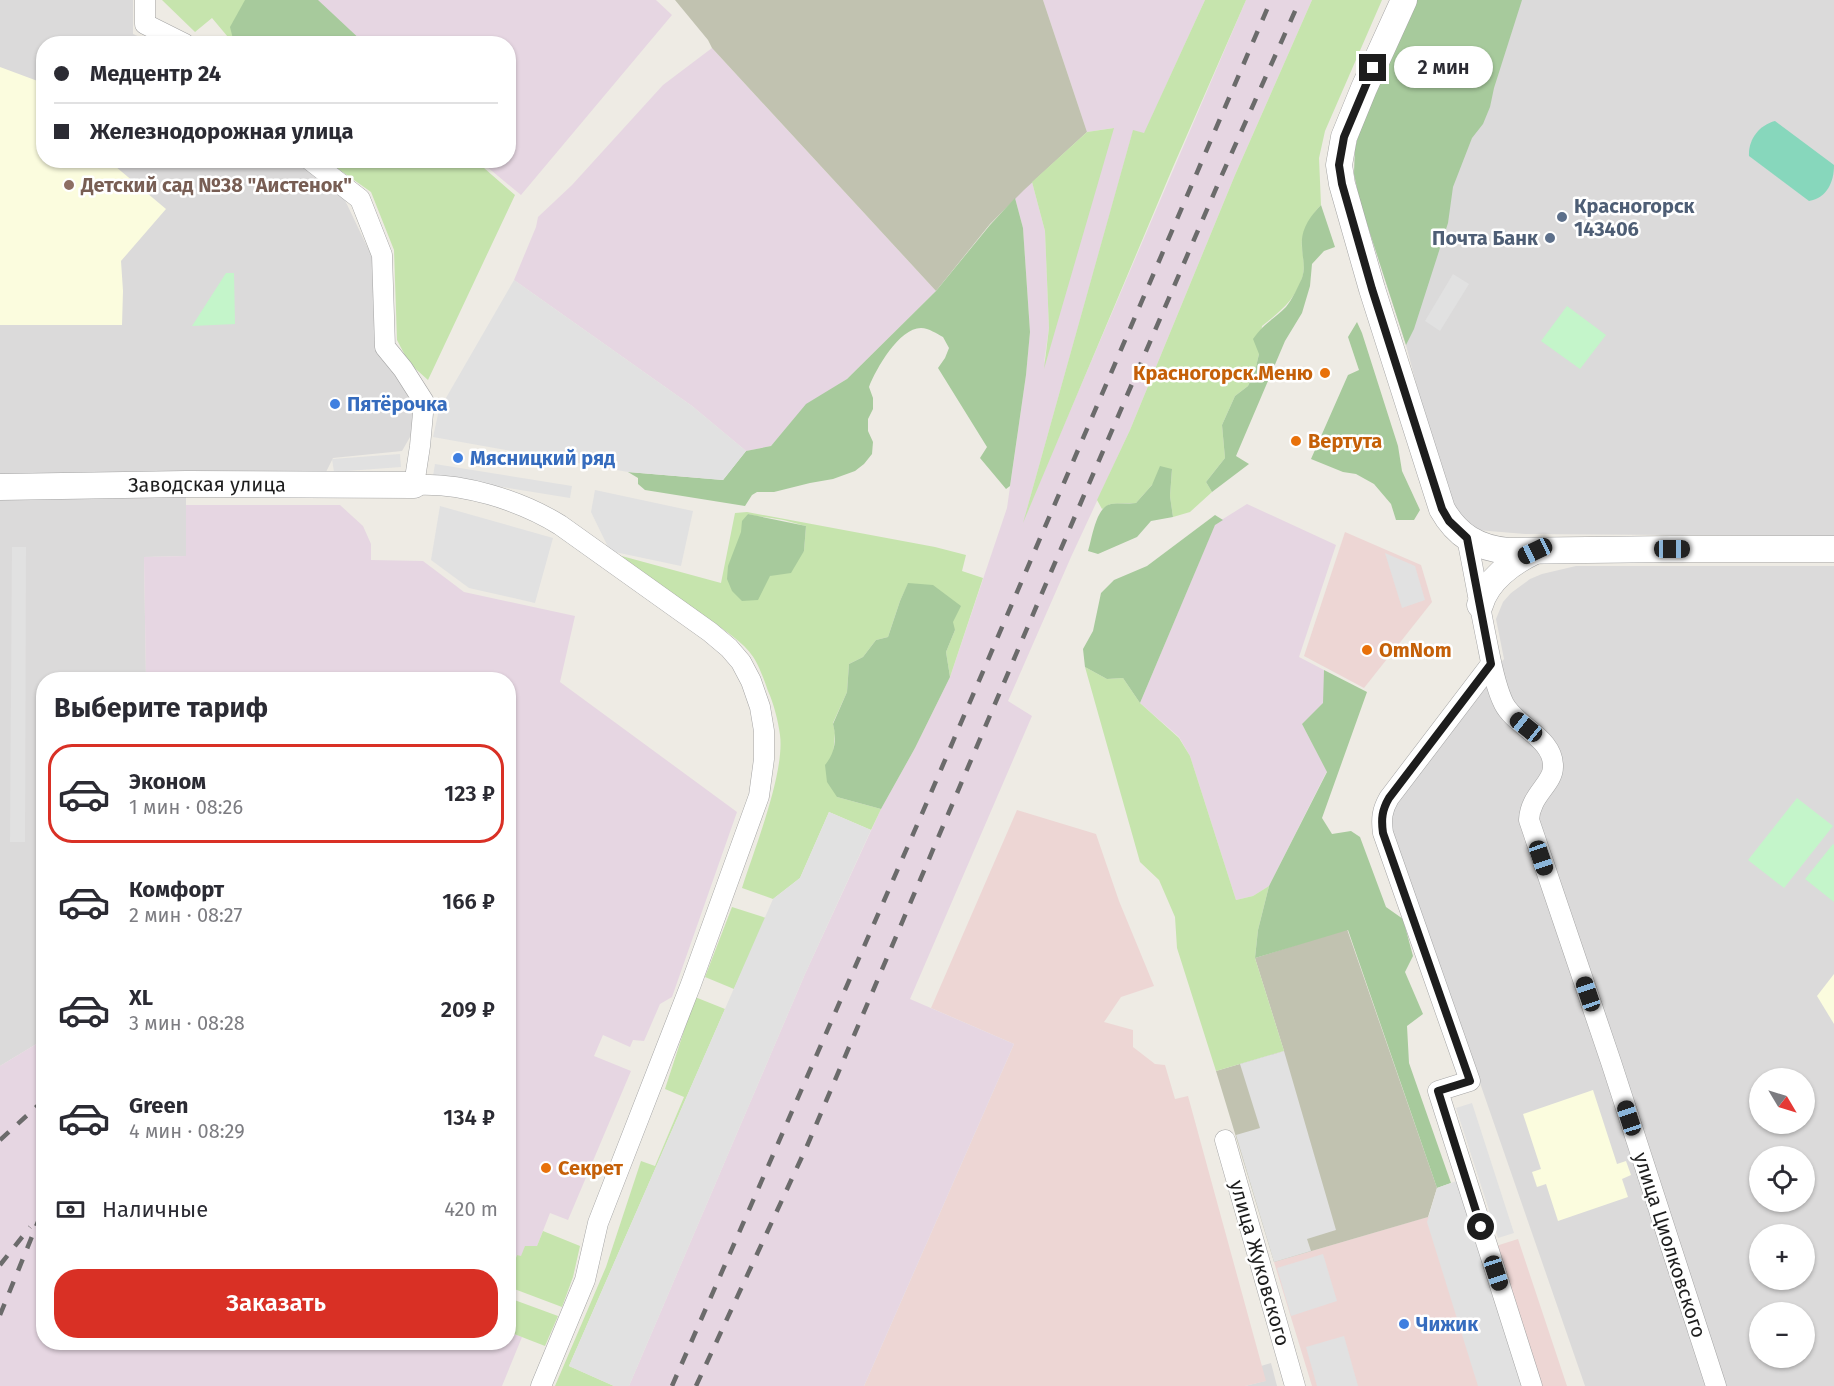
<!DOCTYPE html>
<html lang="ru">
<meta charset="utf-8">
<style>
body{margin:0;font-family:"Fira Sans",sans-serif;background:#f7f7f7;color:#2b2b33;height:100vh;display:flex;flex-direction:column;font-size:22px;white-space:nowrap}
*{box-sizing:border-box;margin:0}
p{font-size:20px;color:#7c7c81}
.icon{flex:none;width:33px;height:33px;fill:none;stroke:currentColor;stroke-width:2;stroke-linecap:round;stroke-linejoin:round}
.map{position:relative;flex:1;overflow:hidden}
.details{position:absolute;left:36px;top:672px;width:480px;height:678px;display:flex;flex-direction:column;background:#fff;border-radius:24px;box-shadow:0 2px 4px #0004}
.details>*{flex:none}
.guide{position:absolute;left:36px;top:36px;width:480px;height:132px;border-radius:24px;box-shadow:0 2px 4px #0004;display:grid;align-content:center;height:132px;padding:0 18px;background:#fff}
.needle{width:39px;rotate:128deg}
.buttons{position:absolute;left:1749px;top:1068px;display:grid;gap:12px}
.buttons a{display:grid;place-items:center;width:66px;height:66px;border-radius:50%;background:#fff;box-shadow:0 2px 4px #0004;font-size:30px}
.end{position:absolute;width:27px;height:27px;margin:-14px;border:8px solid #1d1d1d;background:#fff;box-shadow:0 0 0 3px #fff}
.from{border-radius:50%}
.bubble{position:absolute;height:42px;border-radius:21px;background:#fff;box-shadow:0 2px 4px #0004;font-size:20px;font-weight:600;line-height:42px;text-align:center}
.car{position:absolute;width:18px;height:36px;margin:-18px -9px;border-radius:8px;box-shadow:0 0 4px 2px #0007;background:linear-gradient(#222 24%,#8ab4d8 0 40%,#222 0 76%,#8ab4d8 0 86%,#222 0)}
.guide b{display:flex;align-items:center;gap:21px;height:57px;font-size:22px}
.guide b+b{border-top:2px solid #e1e1e2}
.guide i{width:15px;height:15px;background:#2b2b33}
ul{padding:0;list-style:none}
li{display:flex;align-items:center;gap:18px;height:99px;margin:0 12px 9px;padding:0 6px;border:3px solid transparent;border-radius:24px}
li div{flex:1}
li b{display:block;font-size:22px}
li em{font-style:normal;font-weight:600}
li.on{border-color:#d93025}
li>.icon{width:54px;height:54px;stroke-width:1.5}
h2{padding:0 18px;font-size:27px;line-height:72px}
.pay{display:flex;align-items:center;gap:15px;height:66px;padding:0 18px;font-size:22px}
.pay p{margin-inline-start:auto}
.primary-button{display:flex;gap:12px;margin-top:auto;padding:12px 18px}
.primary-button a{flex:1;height:69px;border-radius:24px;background:#d93025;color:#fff;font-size:24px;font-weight:600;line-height:69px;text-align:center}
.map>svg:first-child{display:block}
.residential{fill:#dbdada;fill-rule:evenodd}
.commercial{fill:#edd6d4}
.industrial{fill:#e6d6e2}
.education{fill:#fbfcde}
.construction{fill:#c1c2b0}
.grass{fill:#c6e4ad;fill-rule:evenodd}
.forest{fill:#a7ca9c}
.park{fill:#c4f5ca}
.pitch{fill:#87d7bc}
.parking{fill:#e1e1e1}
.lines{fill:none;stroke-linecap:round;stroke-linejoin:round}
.minor-casing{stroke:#a4a4a4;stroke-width:21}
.tertiary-casing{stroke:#a4a4a4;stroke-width:27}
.minor{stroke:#fff;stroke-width:20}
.tertiary{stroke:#fff;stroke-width:26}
.rail{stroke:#6b6b6b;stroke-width:4.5;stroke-dasharray:12 12;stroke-linecap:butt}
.route{stroke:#1d1d1d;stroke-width:8}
.education-dot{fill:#8d6e63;stroke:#fff;stroke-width:2}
.service-dot{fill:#5c6f8a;stroke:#fff;stroke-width:2}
.food-dot{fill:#e8710a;stroke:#fff;stroke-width:2}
.shop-dot{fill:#3f7fe0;stroke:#fff;stroke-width:2}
.labels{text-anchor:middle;stroke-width:5;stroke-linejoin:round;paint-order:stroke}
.education-label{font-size:20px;font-weight:bold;fill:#785e54;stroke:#fff;text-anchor:start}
.service-label{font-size:20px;font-weight:bold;fill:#4e5e75;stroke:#fff;text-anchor:start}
.food-label{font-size:20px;font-weight:bold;fill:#c56008;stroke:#fff;text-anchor:start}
.shop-label{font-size:20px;font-weight:bold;fill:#366cbe;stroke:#fff;text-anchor:start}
.street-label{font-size:20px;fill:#1d1d1d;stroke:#fff}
</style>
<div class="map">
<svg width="1834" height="1386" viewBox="0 0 1834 1386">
<rect width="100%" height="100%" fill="#eeebe4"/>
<g class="residential">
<path d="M0,0h133v34l20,9 -109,1v116l252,1 47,35 31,65 23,114 18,34 -1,21 -12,21 -69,7 -7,14 -326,3z"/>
<path d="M1415,0h419v536l-309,-2 -48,-4 -13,-7 -11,-18 -27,-84 -20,-76 -46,-143 -6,-28 1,-25z"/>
<path d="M186,484v72l-42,1 2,122 -102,1 -1,344 -5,19 -38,23v-579z"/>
<path d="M1576,566h258v820h-249l-192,-554 -2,-10 4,-19 109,-144 -8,-40 7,-17 8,-9 19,-14 12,-5zM1760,1078h44v46h-44zM1760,1156h44v46h-44zM1760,1234h44v46h-44zM1760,1312h44v46h-44z"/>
<path d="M1271,1363l6,23h-32l20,-5 -4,-15z"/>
</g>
<g class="commercial">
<path d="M1345,532l76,33 11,37 -68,86 -60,-32z"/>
<path d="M1017,810l79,24 23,67 35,85 -33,11 -17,25 29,8v17l22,17 10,1 10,34 13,-3 78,285 -21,5h-381l150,-342 -83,-36z"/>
<path d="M1482,1201l14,45 22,-7 49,147h-255l-38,-124z"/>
</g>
<g class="industrial">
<path d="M285,0h371l16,15 -151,180 -41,-34 28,-1v-116l-170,-1z"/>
<path d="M1043,0h162l-61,134 -11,-3 -108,385 221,-516h66l-77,175 -105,255 -59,127 -63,144 24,15 -122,283 104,45 -150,342h-235l176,-412 76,-165 34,-61 35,-71 57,-169 19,-133 4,-43 -7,-104 -8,-30 17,-16 13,49 4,97 -5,35 69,-235 -26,4z"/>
<path d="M712,48l224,243 -89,88 -41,26 -35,41 -25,5 -54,-45 -178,-126 22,-53 2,-10 34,-32 91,-100z"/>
<path d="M1247,504l89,41 -37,112 25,13v33l-22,21 25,47 -58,115 -16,10 -17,4 -46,-144 -11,-19 -39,-34 75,-179z"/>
<path d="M186,505h154l23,21 8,18v16l52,1 41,31 111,24 -15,66 177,130 -65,185 -12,7 -16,37 -11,-1 -3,7 -27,-12 -9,21 37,15 -63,149 -18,-7 -13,33 -16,11 -4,-2 -8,23 -1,-598 -362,-1 -2,-122 42,-1z"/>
<path d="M43,1024l1,318h464l1,-10 13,5 -20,49h-502v-320l38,-23z"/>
</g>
<g class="education">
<path d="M0,67l43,16 1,77 65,1 57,48 -45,52 2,30 -1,34h-122z"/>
<path d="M1834,974v50l-17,-28z"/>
<path d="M1593,1090l24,74 9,-3 5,14 -9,4 6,18 -70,24 -12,-37 -9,3 -5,-15 9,-3 -18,-55z"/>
</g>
<g class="construction">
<path d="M675,0h368l44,132 -63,58 -34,34 -54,67 -224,-243 -4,-8z"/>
<path d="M1347,929l90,259 -9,29 -154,45 -58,-191 68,-20 -29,-93z"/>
</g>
<g class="grass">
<path d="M162,0h130l50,43h-109l-21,-25 -17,14z"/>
<path d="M1205,0h41l-73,167 -150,356 110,-393 11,3z"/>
<path d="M1312,0h70l-57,131 -6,27 2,47c-9,9 -21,29 -19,42 1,10 3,17 1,28 -6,23 -23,37 -41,51l-3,28 -4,17 -7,15 -13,10 -13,29 3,33 -19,24 6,10 -22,20 -17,5 -3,-21 2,-26 -20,15 -16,18 -26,1 -8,5 -5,-9 33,-70 105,-255z"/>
<path d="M1114,128l-70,241 5,-41 -4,-97 -13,-49 55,-50z"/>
<path d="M327,161h149l39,34 -87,185 -19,-17 -12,-23 -3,-90 -23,-58z"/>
<path d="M747,512l188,35 31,8 -4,16 21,7 -33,99 -4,-25 9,-22 -47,-46 -8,17 -12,36 -12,3 -13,17 -14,7 -2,28 -14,31 2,10 -2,23 4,41 44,12 -10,21 -42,-18 -29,66 -27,21 -31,-11c12,-38 43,-115 38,-153 -2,-14 -6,-31 -12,-44 -11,-31 -14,-39 -41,-59l-109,-77 103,28 14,-70zM748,514c10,3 19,3 29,5 10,1 20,5 29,7l-2,25 -34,25 -34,-28z"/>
<path d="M1085,667l22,12 16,-1 17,25 39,35 11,18 46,144 17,-4 16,-10 -11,44 -3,28 29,93 -68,20 -39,-123 -2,-31 -16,-37 -19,-18z"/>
<path d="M732,907l34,11 -32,71 -29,-12z"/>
<path d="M695,997l30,12 -156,357 45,20h-59l51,-119 35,-106 14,5 29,-69 -19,-8z"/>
<path d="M543,1231l37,15 -7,31 -11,30 -53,-20v-9l8,-23 4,1 4,-10h12z"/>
<path d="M509,1298l49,18 -13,30 -36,-14z"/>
</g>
<g class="forest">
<path d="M245,0h73l46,43h-130l-4,-16z"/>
<path d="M1415,0h107l-28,88 -4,19 -7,17 -11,14 -19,49 -5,36 -34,106 -8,16 -46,-143 -6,-28 1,-25 3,-13z"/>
<path d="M1015,198l8,30 7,104 -4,43 -16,111 -4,3 -26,-31 7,-11 -49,-79 7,-10 4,-10 -6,-11c-6,-3 -14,-9 -22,-9 -22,0 -45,41 -52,59l4,11v11l-5,10v12l5,11 -1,12 -8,10 -9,7 -22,8 -23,4 -36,9h-17l-5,3 -7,11 -100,-16 -7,-6v-6l-10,-6 95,8 23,-29 25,-5 35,-42 41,-25 89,-88 54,-66z"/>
<path d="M1321,205l14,42 -11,4 -12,13 -2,22 -8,27 -17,28 -49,115 13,8 -37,28 -6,-10 19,-24 -3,-33 13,-29 13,-10 7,-15 4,-17 -6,-15c11,-16 21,-20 33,-32 6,-7 12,-20 16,-29 4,-12 0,-21 0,-32 -2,-16 9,-31 19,-41z"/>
<path d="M1357,322l5,11 36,113 4,25 18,39 -6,10h-18l-5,-16 -17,-20 -18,-10 -13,-2 -32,-13 37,-84 11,-5 -11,-33z"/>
<path d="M1160,466l12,3 -2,27 3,21 -22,4 -14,16 -39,17 -10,-3c4,-12 8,-45 23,-47 8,-1 17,0 25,-1l16,-18z"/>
<path d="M748,514l58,12 -2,25 -13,22 -21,3 -12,24 -16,1 -10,-10 -5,-12 1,-13 13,-34 1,-11z"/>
<path d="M1215,515l8,5 -8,5 -75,178 -17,-25 -16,1 -22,-12 -2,-18 10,-18 8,-38 13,-13 33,-14z"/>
<path d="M908,583l25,2 28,21 -8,16 2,8 -9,22 4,25 -35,71 -34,61 -44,-12 -10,-15 -2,-17c10,-12 12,-26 8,-41l14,-32 2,-28 14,-7 13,-17 12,-3 12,-36z"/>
<path d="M1324,670l43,22 -45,126 10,16 19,-3 9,6 26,70 17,12 10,37 -8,16 18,42 -16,12 2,37 42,120 -14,5 -89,-258 -93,28 3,-28 11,-44 58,-114 -25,-48 21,-21z"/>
</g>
<g class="park">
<path d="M226,273h8l1,51 -43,2z"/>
<path d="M1567,306l39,29 -26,34 -39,-28z"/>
<path d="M1797,798l36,28 -49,62 -36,-28z"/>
<path d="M1833,844l1,1v57l-29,-23z"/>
</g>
<path class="pitch" d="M1775,121l59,44c0,17 -7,33 -25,36l-60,-45c-1,-16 10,-31 26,-35z"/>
<g class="parking">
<path d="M1453,274l16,10 -29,47 -15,-10z"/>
<path d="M514,280l178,126 54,45 -23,29 -95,-8 -195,-35 6,-27z"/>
<path d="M400,454l1,13 -67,5 -2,-13z"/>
<path d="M435,464l137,22 -2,12 -137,-22z"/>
<path d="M595,490l98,21 -12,55 -71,-15 -19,-39z"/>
<path d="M440,506l113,32 -18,65 -66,-15 -38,-28z"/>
<path d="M12,547h14l-1,295h-15z"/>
<path d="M1385,553l30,13 10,34 -23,8z"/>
<path d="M829,812l42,18 -66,144 -176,412h-15l-45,-20 204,-467 27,-21z"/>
<path d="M1284,1051l52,179 -29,9 4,12 -37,11 -38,-127 24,-7 -20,-64z"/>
<path d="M1472,1103l42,130 -16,5 -42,-130z"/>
<path d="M1462,1179l65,207h-49l-51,-164 10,-34z"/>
<path d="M1323,1254l14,47 -46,15 -14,-48z"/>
<path d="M1344,1336l14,50h-41l-11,-39z"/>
</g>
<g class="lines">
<defs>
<g id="minor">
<path d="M145,0v24l40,20"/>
<path d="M310,160l50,39 22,56 3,92 18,22 21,33 -4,44 -6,39c47,-3 106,15 146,40l150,107 19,16 12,14 10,19 9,26 4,24v28l-5,37 -68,188 -93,239 -13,57 -44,106"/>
<path d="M1467,538c7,35 13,70 20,104 4,20 8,44 17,62 12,23 50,34 49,63 0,17 -23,28 -24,53l82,242 105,324"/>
<path d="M1491,664l-102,134c-7,12 -8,21 -6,35l87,248 -32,10 94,295"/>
<path d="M1225,1140l70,246"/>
</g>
<g id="tertiary">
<path d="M1404,0l-40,88 -20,49 -5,28 3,19 30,105 70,220c15,27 36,39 66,42l164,-2h162"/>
<path id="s1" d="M0,487l186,-3 228,1"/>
<path d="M1480,605c7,-25 32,-43 55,-54"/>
</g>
</defs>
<use href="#minor" class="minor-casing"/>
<use href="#tertiary" class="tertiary-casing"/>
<use href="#minor" class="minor"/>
<use href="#tertiary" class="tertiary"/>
<g class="rail">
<path d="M0,1140l44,-40"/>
<path d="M0,1265l30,-38"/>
<path d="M0,1315l44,-108"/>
<path d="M672,1386l249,-570 350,-816"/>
<path d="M696,1386l111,-240 244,-574 170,-395 79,-177"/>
</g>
</g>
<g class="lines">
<path class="route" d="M1373,68l-29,69 -5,28 3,19 30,105 70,220 7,12 18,17 24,126 -102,134c-7,12 -8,21 -6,35l87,248 -32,10 43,136"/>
</g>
<circle class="education-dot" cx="69" cy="185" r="6"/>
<g class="service-dot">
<circle cx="1562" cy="217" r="6"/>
<circle cx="1550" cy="238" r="6"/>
</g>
<g class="food-dot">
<circle cx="1325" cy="373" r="6"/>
<circle cx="1296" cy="441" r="6"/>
<circle cx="1367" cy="650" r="6"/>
<circle cx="546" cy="1168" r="6"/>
</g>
<g class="shop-dot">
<circle cx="335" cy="404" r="6"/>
<circle cx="458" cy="458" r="6"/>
<circle cx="1404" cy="1324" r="6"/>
</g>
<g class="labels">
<g class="education-label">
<text x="81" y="192">Детский сад №38 "Аистенок"</text>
</g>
<g class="service-label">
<text x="1574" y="213">Красногорск<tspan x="1574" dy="23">143406</tspan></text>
<text x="1538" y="245" text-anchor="end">Почта Банк</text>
</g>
<g class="food-label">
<text x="1313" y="380" text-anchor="end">Красногорск.Меню</text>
<text x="1308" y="448">Вертута</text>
<text x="1379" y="657">OmNom</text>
<text x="558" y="1175">Секрет</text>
</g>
<g class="shop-label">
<text x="347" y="411">Пятёрочка</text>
<text x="470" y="465">Мясницкий ряд</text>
<text x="1416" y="1331">Чижик</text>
</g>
<g class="street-label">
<text dy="7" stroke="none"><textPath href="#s1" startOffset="207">Заводская улица</textPath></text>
<text transform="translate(1670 1245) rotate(72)" y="7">улица Циолковского</text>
<text transform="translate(1260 1263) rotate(74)" y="7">улица Жуковского</text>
</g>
</g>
</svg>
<div class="buttons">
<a><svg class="needle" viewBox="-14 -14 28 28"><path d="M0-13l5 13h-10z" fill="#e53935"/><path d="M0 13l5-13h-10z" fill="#7c7c81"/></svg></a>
<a><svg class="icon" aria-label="locate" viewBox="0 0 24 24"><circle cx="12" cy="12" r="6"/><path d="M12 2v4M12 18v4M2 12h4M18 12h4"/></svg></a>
<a>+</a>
<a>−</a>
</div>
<i class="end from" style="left:1481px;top:1227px"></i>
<i class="end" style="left:1373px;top:68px"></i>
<div class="bubble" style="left:1394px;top:46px;width:99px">2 мин</div>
<i class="car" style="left:1672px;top:549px;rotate:90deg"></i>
<i class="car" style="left:1535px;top:551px;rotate:245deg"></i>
<i class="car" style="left:1526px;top:727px;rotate:309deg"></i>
<i class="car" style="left:1541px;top:858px;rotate:161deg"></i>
<i class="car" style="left:1588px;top:994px;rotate:341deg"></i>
<i class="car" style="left:1629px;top:1118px;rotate:342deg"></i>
<i class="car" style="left:1496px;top:1273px;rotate:162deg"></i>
<div class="guide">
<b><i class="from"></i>Медцентр 24</b>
<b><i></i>Железнодорожная улица</b>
</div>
<section class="details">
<h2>Выберите тариф</h2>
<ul>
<li class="on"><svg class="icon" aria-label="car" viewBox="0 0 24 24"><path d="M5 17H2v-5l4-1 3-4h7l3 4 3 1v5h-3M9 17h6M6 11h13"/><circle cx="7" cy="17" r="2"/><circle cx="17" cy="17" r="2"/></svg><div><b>Эконом</b><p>1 мин · 08:26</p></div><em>123 ₽</em></li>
<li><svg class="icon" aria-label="car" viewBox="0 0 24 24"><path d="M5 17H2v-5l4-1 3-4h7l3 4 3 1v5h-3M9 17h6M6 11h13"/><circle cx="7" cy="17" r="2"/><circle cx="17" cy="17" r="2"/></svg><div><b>Комфорт</b><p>2 мин · 08:27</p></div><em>166 ₽</em></li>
<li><svg class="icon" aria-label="car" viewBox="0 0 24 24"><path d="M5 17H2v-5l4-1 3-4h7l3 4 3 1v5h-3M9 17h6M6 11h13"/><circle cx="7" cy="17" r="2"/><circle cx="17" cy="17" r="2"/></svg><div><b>XL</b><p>3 мин · 08:28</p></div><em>209 ₽</em></li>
<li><svg class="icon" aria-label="car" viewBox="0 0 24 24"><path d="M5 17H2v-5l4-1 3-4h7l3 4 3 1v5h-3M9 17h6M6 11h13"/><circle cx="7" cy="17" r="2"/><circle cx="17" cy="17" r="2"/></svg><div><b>Green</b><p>4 мин · 08:29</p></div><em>134 ₽</em></li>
</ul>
<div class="pay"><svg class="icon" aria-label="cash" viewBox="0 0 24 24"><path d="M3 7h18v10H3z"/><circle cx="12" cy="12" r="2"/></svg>Наличные<p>420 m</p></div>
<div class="primary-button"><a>Заказать</a></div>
</section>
</div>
